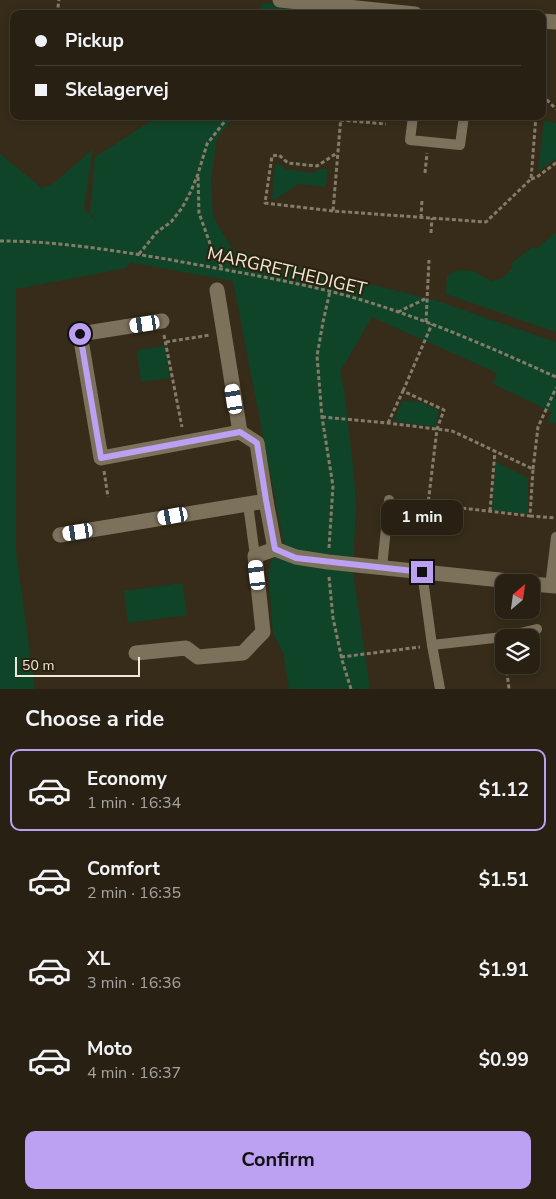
<!DOCTYPE html>
<meta charset="utf-8">
<style>
body{margin:0;font-family:"Nunito Sans",sans-serif;background:#342e21;color:#f1f3f6;height:100vh;display:flex;flex-direction:column;font-size:19px;white-space:nowrap}
*{box-sizing:border-box;margin:0}
p{font-size:16px;color:#a5a3a0}
.icon{flex:none;width:28px;height:28px;fill:none;stroke:currentColor;stroke-width:2;stroke-linecap:round;stroke-linejoin:round}
.map{position:relative;height:689px;overflow:hidden}
.side{display:flex;flex-direction:column;background:#282113;flex:1}
.side>*{flex:none}
.top-card{position:absolute;left:10px;top:10px;width:536px;height:110px;border-radius:10px;box-shadow:0 2px 8px #0003,0 0 0 1px #443e33;display:grid;align-content:center;height:110px;padding:0 25px;background:#282113}
.needle{width:32px;rotate:29deg}
.controls{position:absolute;left:495px;top:574px;display:grid;gap:10px}
.controls a{display:grid;place-items:center;width:45px;height:45px;border-radius:10px;background:#282113;box-shadow:0 2px 8px #0003,0 0 0 1px #443e33;font-size:25px}
.scale{position:absolute;left:15px;bottom:12px;width:125px;box-sizing:border-box;padding-left:5px;border:2px solid #efe9dc;border-top:0;font-size:14px;line-height:18px;white-space:nowrap;color:#efe9dc;-webkit-text-stroke:4px #2c230f;paint-order:stroke}
.end{position:absolute;width:22px;height:22px;margin:-11px;border:6px solid #bca0f2;background:#111;box-shadow:0 0 0 2px #111}
.from{border-radius:50%}
.bubble{position:absolute;height:35px;border-radius:10px;background:#282113;box-shadow:0 2px 8px #0003,0 0 0 1px #443e33;font-size:16px;font-weight:700;line-height:35px;text-align:center}
.car{position:absolute;width:15px;height:30px;margin:-15px -8px;border-radius:6px;box-shadow:0 0 4px 1px #0007;background:linear-gradient(#fff 24%,#345 0 40%,#fff 0 76%,#345 0 86%,#fff 0)}
.top-card b{display:flex;align-items:center;gap:18px;height:48px;font-size:19px}
.top-card b+b{border-top:1px solid #443e33}
.top-card i{width:12px;height:12px;background:#f1f3f6}
ul{padding:0;list-style:none}
li{display:flex;align-items:center;gap:15px;height:82px;margin:0 10px 8px;padding:0 15px;border:2px solid transparent;border-radius:10px}
li div{flex:1}
li b{display:block;font-size:19px}
li em{font-style:normal;font-weight:700}
li.selected{border-color:#bca0f2}
li>.icon{width:45px;height:45px;stroke-width:1.5}
h2{padding:0 25px;font-size:22px;line-height:60px}
.cta{display:flex;gap:10px;margin-top:auto;padding:10px 25px}
.cta a{flex:1;height:58px;border-radius:10px;background:#bca0f2;color:#111;font-size:20px;font-weight:700;line-height:58px;text-align:center}
.map>svg:first-child{display:block}
.green{fill:#104428}
.lines{fill:none;stroke-linecap:round;stroke-linejoin:round}
.path{stroke:#847c6b;stroke-width:3;stroke-dasharray:4 2.5;stroke-linecap:butt}
.service{stroke:#7c725c;stroke-width:10}
.minor{stroke:#7c725c;stroke-width:15}
.route{stroke:#bca0f2;stroke-width:6}
.labels{text-anchor:middle;stroke-width:4.5;stroke-linejoin:round;paint-order:stroke}
.street-label{font-size:18px;fill:#efe9dc;stroke:#2c230f}
</style>
<div class="map">
<svg width="556" height="689" viewBox="0 0 556 689">
<rect width="100%" height="100%" fill="#362c19"/>
<g class="green">
<path d="M263,3l92,9 -3,2h-97z"/>
<path d="M159,116h76l-18,22 -6,41 2,38 20,33 204,51 119,41v81l-9,-1 5,-10 -59,-28 4,-11 -125,-56 -32,55 4,18 10,84 2,32 -2,40v32l16,111h-81l-6,-37 -10,-18 -5,-65 3,1 -1,-7 14,-19 -51,-263 -100,-18 -2,-2 -5,7 -110,21v263l19,137h-35v-535l42,34 12,-5 39,-34 -9,60 15,15 -9,-11 5,-56z"/>
<path d="M544,121l12,2v36l-18,12z"/>
<path d="M275,164l6,1 4,4 28,4 7,-4h7l-1,18 -28,-3 -22,15h-4z"/>
<path d="M556,232v100l-110,-38 1,-18 11,-6 15,1 18,10 11,-3 10,-9v-6l20,-16 5,1z"/>
<path d="M165,346l5,32 -29,4 -4,-32z"/>
<path d="M402,401l19,1 18,9 -4,16 -41,-6z"/>
<path d="M496,462l32,16v36l-36,-4z"/>
<path d="M182,583l5,32 -59,8 -4,-32z"/>
</g>
<g class="lines">
<g class="path">
<path d="M57,14l2,-14"/>
<path d="M542,55l3,-19"/>
<path d="M542,95l14,14"/>
<path d="M341,116l-8,95 153,11 45,-43 5,-63"/>
<path d="M340,120l46,4"/>
<path d="M425,173l2,-20"/>
<path d="M198,177l1,36 13,36 10,19"/>
<path d="M531,179l6,-2 19,-14"/>
<path d="M333,211l-68,-8 7,-47 7,-1 9,8 29,3 20,-13"/>
<path d="M421,218l1,-18"/>
<path d="M431,233l1,-15"/>
<path d="M0,241c56,0 111,9 166,18 54,10 109,19 163,32 79,20 154,53 227,86"/>
<path d="M139,254l18,-22 14,-10 11,-14 9,-17 7,-17 9,-30 22,-28"/>
<path d="M398,312l29,-14"/>
<path d="M426,322l3,-62"/>
<path d="M164,335l18,92"/>
<path d="M166,342l44,-7"/>
<path d="M403,391l29,-67"/>
<path d="M322,417l66,6 64,8 81,38 -3,47 -129,-15"/>
<path d="M388,423l15,-32 41,19 -7,19 -9,75"/>
<path d="M533,469l5,-42 18,-39"/>
<path d="M104,471l4,26"/>
<path d="M490,511l5,-60"/>
<path d="M530,516l26,2"/>
<path d="M329,548l4,-62 -11,-69 -5,-61 6,-34 7,-31"/>
<path d="M329,577l4,41 9,42 9,29"/>
<path d="M341,657l79,-10"/>
<path d="M506,665l3,24"/>
</g>
<g class="service">
<path d="M413,116l-3,24 50,5 4,-29"/>
<path d="M248,504l7,52"/>
<path d="M382,567l7,-67"/>
<path d="M422,572l10,73 8,44"/>
<path d="M550,586l6,-49"/>
<path d="M432,645l71,-8 34,-8"/>
</g>
<g class="minor">
<path d="M280,0l135,14"/>
<path d="M542,21l14,1"/>
<path d="M217,290l23,142"/>
<path d="M162,321l-82,13 21,124 139,-26 17,11 9,58"/>
<path d="M60,535l206,-34 9,48 21,8 32,5 191,20"/>
<path d="M531,584l25,2"/>
<path d="M136,653l50,-5 12,9 45,-4 20,-21 -8,-76 20,-7"/>
</g>
</g>
<g class="lines">
<path class="route" d="M80,334l21,124 139,-26 17,11 9,57 9,49 21,9 126,14"/>
</g>
<g class="labels">
<g class="street-label">
<text transform="translate(287 271) rotate(13)" y="6">MARGRETHEDIGET</text>
</g>
</g>
</svg>
<div class="controls">
<a><svg class="needle" viewBox="-14 -14 28 28"><path d="M0-13l5 13h-10z" fill="#e53935"/><path d="M0 13l5-13h-10z" fill="#a5a3a0"/></svg></a>
<a><svg class="icon" aria-label="layers" viewBox="0 0 24 24"><path d="M12 4l9 5-9 5-9-5zM3 14l9 5 9-5"/></svg></a>
</div>
<div class="scale">50 m</div>
<i class="end from" style="left:80px;top:334px"></i>
<i class="end" style="left:422px;top:572px"></i>
<div class="bubble" style="left:381px;top:500px;width:82px">1 min</div>
<i class="car" style="left:145px;top:324px;rotate:261deg"></i>
<i class="car" style="left:234px;top:399px;rotate:351deg"></i>
<i class="car" style="left:173px;top:516px;rotate:260deg"></i>
<i class="car" style="left:78px;top:532px;rotate:261deg"></i>
<i class="car" style="left:257px;top:575px;rotate:353deg"></i>
<div class="top-card">
<b><i class="from"></i>Pickup</b>
<b><i></i>Skelagervej</b>
</div>
</div>
<section class="side">
<h2>Choose a ride</h2>
<ul>
<li class="selected"><svg class="icon" aria-label="car" viewBox="0 0 24 24"><path d="M5 17H2v-5l4-1 3-4h7l3 4 3 1v5h-3M9 17h6M6 11h13"/><circle cx="7" cy="17" r="2"/><circle cx="17" cy="17" r="2"/></svg><div><b>Economy</b><p>1 min · 16:34</p></div><em>$1.12</em></li>
<li><svg class="icon" aria-label="car" viewBox="0 0 24 24"><path d="M5 17H2v-5l4-1 3-4h7l3 4 3 1v5h-3M9 17h6M6 11h13"/><circle cx="7" cy="17" r="2"/><circle cx="17" cy="17" r="2"/></svg><div><b>Comfort</b><p>2 min · 16:35</p></div><em>$1.51</em></li>
<li><svg class="icon" aria-label="car" viewBox="0 0 24 24"><path d="M5 17H2v-5l4-1 3-4h7l3 4 3 1v5h-3M9 17h6M6 11h13"/><circle cx="7" cy="17" r="2"/><circle cx="17" cy="17" r="2"/></svg><div><b>XL</b><p>3 min · 16:36</p></div><em>$1.91</em></li>
<li><svg class="icon" aria-label="car" viewBox="0 0 24 24"><path d="M5 17H2v-5l4-1 3-4h7l3 4 3 1v5h-3M9 17h6M6 11h13"/><circle cx="7" cy="17" r="2"/><circle cx="17" cy="17" r="2"/></svg><div><b>Moto</b><p>4 min · 16:37</p></div><em>$0.99</em></li>
</ul>
<div class="cta"><a>Confirm</a></div>
</section>
